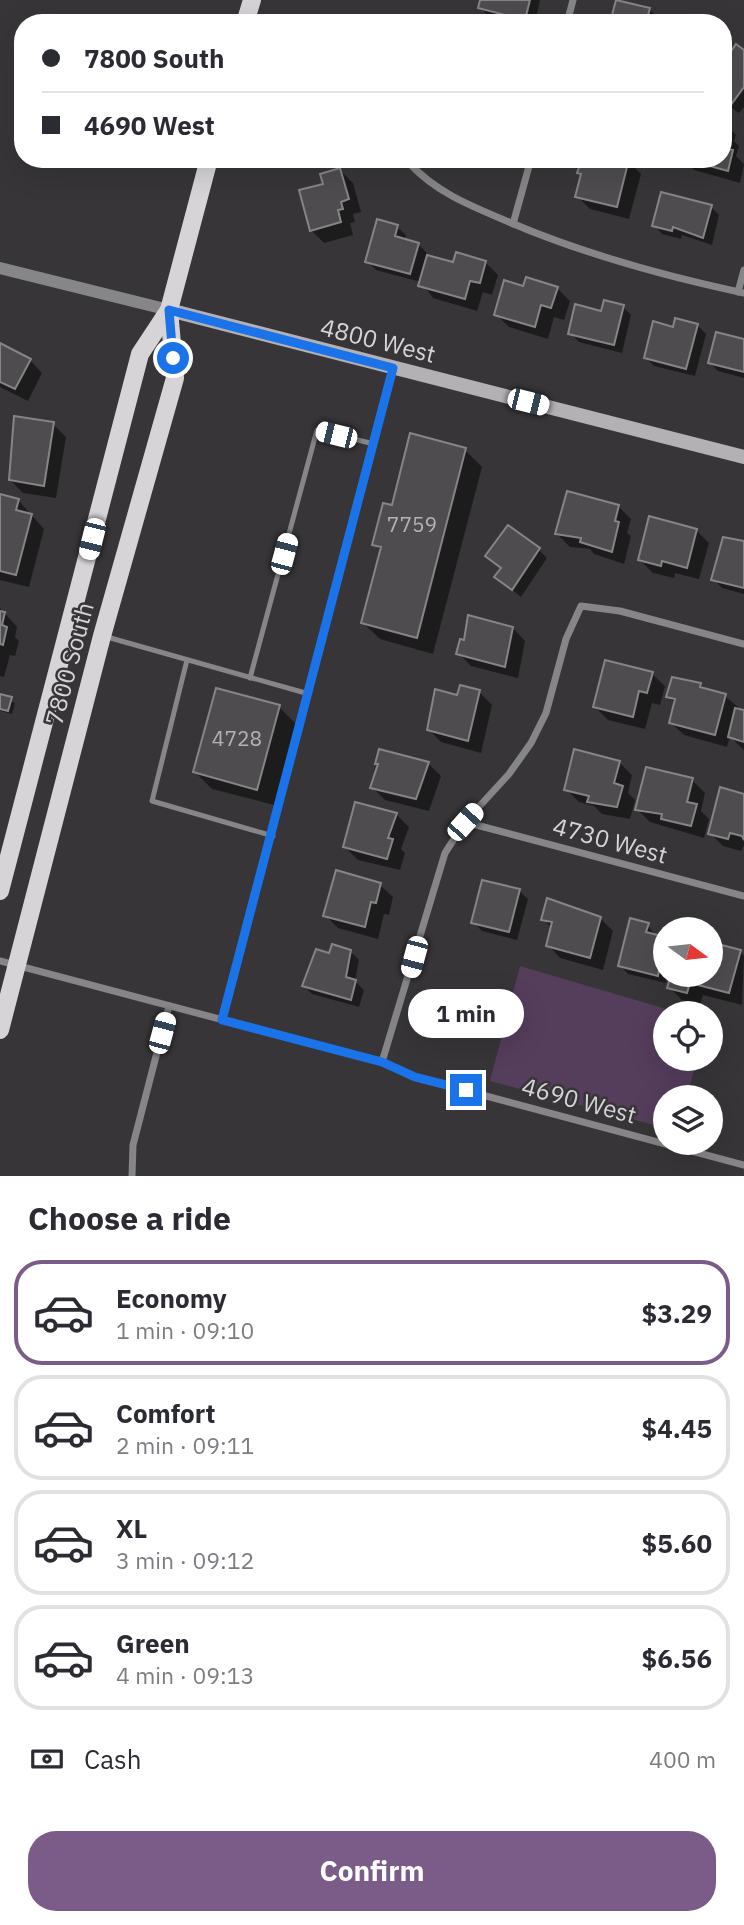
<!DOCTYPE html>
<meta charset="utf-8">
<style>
body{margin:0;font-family:"IBM Plex Sans",sans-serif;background:#f2f2f3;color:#2b2b33;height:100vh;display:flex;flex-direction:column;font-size:26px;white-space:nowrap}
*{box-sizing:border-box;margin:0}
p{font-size:23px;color:#7c7c81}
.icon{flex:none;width:38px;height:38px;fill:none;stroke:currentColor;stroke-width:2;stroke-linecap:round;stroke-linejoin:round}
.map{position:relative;height:1176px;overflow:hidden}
.sheet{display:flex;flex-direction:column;background:#fff;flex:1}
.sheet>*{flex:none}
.top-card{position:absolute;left:14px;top:14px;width:718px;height:154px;border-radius:28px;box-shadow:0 7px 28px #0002;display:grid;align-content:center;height:154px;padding:0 28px;background:#fff}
.needle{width:46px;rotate:105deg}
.tools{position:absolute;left:653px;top:917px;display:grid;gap:14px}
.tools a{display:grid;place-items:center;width:70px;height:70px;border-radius:50%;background:#fff;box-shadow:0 7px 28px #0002;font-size:35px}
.end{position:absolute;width:32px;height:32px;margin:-16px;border:9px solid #1a73e8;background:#fff;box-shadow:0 0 0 4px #fff}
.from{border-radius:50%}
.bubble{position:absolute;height:49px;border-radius:24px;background:#fff;box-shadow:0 7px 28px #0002;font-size:23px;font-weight:700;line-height:49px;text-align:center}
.car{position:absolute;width:21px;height:42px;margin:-21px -10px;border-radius:9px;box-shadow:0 0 5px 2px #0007;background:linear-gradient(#fff 24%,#345 0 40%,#fff 0 76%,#345 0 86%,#fff 0)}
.top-card b{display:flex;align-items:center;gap:24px;height:66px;font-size:26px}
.top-card b+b{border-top:2px solid #e1e1e2}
.top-card i{width:18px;height:18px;background:#2b2b33}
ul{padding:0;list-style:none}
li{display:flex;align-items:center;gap:21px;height:105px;margin:0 14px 10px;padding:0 14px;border:4px solid #e1e1e2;border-radius:28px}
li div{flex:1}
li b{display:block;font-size:26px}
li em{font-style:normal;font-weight:700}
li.active{border-color:#7b5c89}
li>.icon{width:63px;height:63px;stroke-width:1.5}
h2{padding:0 28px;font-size:32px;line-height:84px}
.pay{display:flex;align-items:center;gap:18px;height:77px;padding:0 28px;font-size:26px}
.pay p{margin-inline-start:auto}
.action{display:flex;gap:14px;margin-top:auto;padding:14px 28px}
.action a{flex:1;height:80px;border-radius:28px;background:#7b5c89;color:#fff;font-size:28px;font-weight:700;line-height:80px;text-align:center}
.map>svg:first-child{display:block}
.green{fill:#553d5c}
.shadow{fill:#0007}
.building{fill:#4e4c4f;stroke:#878488;stroke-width:2}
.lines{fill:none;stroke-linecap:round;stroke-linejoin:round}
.service{stroke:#868587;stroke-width:5}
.minor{stroke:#868587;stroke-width:7}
.tertiary{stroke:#868587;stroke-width:12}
.secondary{stroke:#b3b1b4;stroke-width:14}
.primary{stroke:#d6d4d7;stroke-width:18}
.route{stroke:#1a73e8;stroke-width:9}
.labels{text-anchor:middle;stroke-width:5;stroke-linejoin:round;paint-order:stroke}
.number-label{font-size:21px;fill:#b3b2b4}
.street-label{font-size:24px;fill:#d5d4d6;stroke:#373538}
</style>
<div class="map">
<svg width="744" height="1176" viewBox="0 0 744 1176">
<rect width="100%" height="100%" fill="#373538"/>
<path class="green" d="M520,966l160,47h-15v46h32l-10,38h-22v31l-175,-47z"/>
<g class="shadow">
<path d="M482,0h58l-5,23h-19l-28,-7 -8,-9z"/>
<path d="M649,9l9,9 -1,5h-41z"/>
<path d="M736,47l8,6v54l-5,6 -16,-11v-36z"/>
<path d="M723,122l13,13 -2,6 5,5 -3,10 8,8 -4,19 -46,-13 -11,-11h40z"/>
<path d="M335,159h12l-4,6z"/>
<path d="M628,161l13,13 -12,45 -39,-10 -13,-13 5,-20 -8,-11z"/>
<path d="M340,170l13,13 8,29 -8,2 2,8 -5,1 3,12 -29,8 -13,-13 14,-45z"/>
<path d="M711,207l8,8 -7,30 -30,-10 -1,4 -19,-5 -8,-9z"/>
<path d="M397,227l9,8 -2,5 14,4 9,9 -1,3 28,8 31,-2 13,13 -6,20 -9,-3 -6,19 -44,-13 -12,-16 -45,-12 -9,-9z"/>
<path d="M525,288h32l13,13 -6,19 -10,-3 -6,22 -39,-12 -13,-13z"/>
<path d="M623,307l8,8 -9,38 -43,-11 -9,-9 32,-20z"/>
<path d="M697,325l9,9 -11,42 -41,-10 -8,-8z"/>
<path d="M744,341v37l-26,-7 -8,-8z"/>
<path d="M0,345l30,15 12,13 -14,28 -28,-14z"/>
<path d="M53,424l13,13 -10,61 -33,-5 -13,-13z"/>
<path d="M465,450l17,17 -49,187 -53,-15 -17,-16 19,-71 -8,-8 19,-37z"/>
<path d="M0,496l18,4 26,29 -15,58 -29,-7z"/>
<path d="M618,506l13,13 -4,14 4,3 -7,28 -30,-10 -4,-5 -20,-2 -13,-13z"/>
<path d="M696,530l13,13 -10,36 -24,-6 -1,5 -21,-5 -13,-13z"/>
<path d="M744,544v50l-22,-6 -9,-9z"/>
<path d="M539,550l8,8 -26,39 -25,-20z"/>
<path d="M0,608l17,19 -2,10 4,4 -4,15 -5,-1 -6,22 -4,-1z"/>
<path d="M513,628l12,13 -7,37 -47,-12 -13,-13z"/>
<path d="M652,674l13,12 -5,19 -8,-2 -7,26 -37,-9 -13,-13z"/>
<path d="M701,685l6,6 18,5 19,16v38l-14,-13 -3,10 -43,-12 -13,-12 5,-19 -8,-7z"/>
<path d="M479,692l13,13 -11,48 -40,-11 -13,-13 30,-32z"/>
<path d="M0,696l15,7 -3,11 -12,-3z"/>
<path d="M279,707l17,17 -22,81 -62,-16 -17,-17z"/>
<path d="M619,762l13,13 -4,18 7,7 -5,19 -28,-5 -8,-8 -15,-4 -13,-13z"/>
<path d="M377,763h51l13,13 -12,35 -44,-11 -13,-13 8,-21z"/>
<path d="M692,780l13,13 -4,18 8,8 -5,19 -54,-16 -13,-13z"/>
<path d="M744,795v50l-3,6 -18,-5 -13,-13z"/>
<path d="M396,814l13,13 -8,22 4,4 -5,17 -42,-10 -13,-13z"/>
<path d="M380,885l13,12 -4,18 -5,-1 -6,25 -40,-11 -13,-13z"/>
<path d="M519,891l9,8 -11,41 -35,-9 -9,-9z"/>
<path d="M600,918l13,13 -10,39 -43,-12 -12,-13 4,-17 -9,-9z"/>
<path d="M648,925l7,11 10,3 1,44 -38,-9 -8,-9z"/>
<path d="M350,951l9,9 -4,21 9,9 -5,17 -47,-13 -8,-8 27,-31z"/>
<path d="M740,951l4,5 -2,49 -39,-10 -3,10 -18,-5 -13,-13 4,-12h37z"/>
</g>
<g class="building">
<path d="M480,0h50l-5,20 -47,-12z"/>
<path d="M616,0l34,8 -4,15h-32l-3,-4z"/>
<path d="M736,44l8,6v37l-14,19 -7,-5v-38z"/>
<path d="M723,148l10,2 -5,21 -44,-12h39z"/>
<path d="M573,159h56l-12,48 -42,-10 6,-23 -4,-1 2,-6 -7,-1z"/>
<path d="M340,168l9,31 -8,3 2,7 -5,1 3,12 -31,9 -11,-41 24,-6 -3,-10z"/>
<path d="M661,192l51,13 -9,33 -30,-11 -1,4 -20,-5z"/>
<path d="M377,219l21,6 -3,11 24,7 -9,31 -45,-12z"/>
<path d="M456,252l30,9 -6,22 -10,-2 -5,18 -47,-13 9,-31 26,7z"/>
<path d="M526,277l32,10 -7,21 -10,-3 -6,22 -41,-12 10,-35 19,6z"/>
<path d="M604,300l20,5 -10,40 -46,-11 7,-30 26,7z"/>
<path d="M675,318l23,6 -12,45 -42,-11 9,-37 20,6z"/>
<path d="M716,332l28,7v33l-36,-9z"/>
<path d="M0,343l31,16 -16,30 -15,-7z"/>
<path d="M14,416l40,6 -10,64 -35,-6z"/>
<path d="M410,433l56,15 -49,190 -56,-15 20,-76 -9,-2 11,-42 9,2z"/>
<path d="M567,491l52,14 -4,16 4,1 -7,30 -32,-10 1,-4 -26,-4z"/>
<path d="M0,494l19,5 -3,11 16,4 -16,61 -16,-4z"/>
<path d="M649,516l48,13 -10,39 -25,-7 -1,5 -23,-6z"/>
<path d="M508,525l32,23 -28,42 -18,-13 7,-9 -16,-12z"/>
<path d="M723,537l21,4v47l-33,-8z"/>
<path d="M0,611l5,1 -3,13 5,2 -4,18 -3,-1z"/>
<path d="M468,615l45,12 -8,40 -49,-13 4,-15 4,1z"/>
<path d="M605,660l48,12 -6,21 -8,-2 -6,26 -40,-10z"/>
<path d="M672,677l29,6 -1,4 26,7 -11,41 -46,-12 6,-24 -9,-2z"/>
<path d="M460,685l20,5 -12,51 -41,-11 8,-41 22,6z"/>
<path d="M216,688l64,17 -23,85 -64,-18z"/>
<path d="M0,694l12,3 -4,14 -8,-2z"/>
<path d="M735,708l9,2v32l-16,-5z"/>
<path d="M379,749l50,13 -13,37 -46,-11 8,-24h-3z"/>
<path d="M574,749l46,12 -6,22 9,3 -6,21 -30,-5 2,-6 -25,-6z"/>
<path d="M646,767l47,11 -6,24 10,2 -6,22 -30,-7 1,-5 -27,-4z"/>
<path d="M720,787l24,7v46l-2,-4 -12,-3 -2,6 -20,-5z"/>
<path d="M355,802l42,11 -9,25 5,1 -6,20 -44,-12z"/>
<path d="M336,870l45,13 -5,20 -5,-1 -6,25 -42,-11z"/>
<path d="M482,880l38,9 -11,43 -38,-9z"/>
<path d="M547,898l54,19 -11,41 -44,-12 6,-24 -11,-2z"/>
<path d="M630,918l19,5 -3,9 19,5 -7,39 -40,-10z"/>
<path d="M710,942l31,8 -12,43 -39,-10 -3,10 -20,-5 4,-13h39z"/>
<path d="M332,944l19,6 -5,27 10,3 -5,20 -49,-14 14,-37 13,4z"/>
</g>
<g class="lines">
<g class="service">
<path d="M107,637l202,57"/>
<path d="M187,660l-35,141 121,35"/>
<path d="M250,678l67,-248 57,14"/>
<path d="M222,1020l171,-652"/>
</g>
<g class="minor">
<path d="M567,23l6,-23"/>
<path d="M409,163c28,30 62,43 100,59 75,32 155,54 235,71"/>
<path d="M513,224l18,-65"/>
<path d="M738,292l6,-22"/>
<path d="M465,822l279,74"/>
<path d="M0,961l382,101 33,15 329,88"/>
<path d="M382,1062l63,-209 20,-31 44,-48 22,-31 15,-30 20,-74 15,-33 39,5 124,33"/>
<path d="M132,1176l1,-31 36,-139"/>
</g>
<path class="tertiary" d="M0,268l169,42"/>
<path class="secondary" d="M169,310l575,147"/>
<g class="primary">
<path d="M245,23l7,-23"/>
<path d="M0,891l140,-537 29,-44"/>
<path d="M0,1030l102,-394 73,-258 -6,-68 40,-151"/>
</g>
</g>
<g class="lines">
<path class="route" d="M173,358l-4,-48 224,58 -171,652 160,42 33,15 51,13"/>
</g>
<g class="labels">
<g class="number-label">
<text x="412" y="532">7759</text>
<text x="237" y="746">4728</text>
</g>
<g class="street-label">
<text transform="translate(378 341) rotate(14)" y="8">4800 West</text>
<text transform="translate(70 664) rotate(-75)" y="8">7800 South</text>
<text transform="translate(610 841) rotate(15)" y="8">4730 West</text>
<text transform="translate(579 1101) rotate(15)" y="8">4690 West</text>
</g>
</g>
</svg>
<div class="tools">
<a><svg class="needle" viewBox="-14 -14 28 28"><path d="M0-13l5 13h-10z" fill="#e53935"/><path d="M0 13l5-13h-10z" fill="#7c7c81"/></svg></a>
<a><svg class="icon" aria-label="locate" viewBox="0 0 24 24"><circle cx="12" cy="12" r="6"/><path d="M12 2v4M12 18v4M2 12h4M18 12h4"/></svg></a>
<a><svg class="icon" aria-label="layers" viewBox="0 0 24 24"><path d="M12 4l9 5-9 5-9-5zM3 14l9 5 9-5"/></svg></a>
</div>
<i class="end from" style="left:173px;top:358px"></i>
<i class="end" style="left:466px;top:1090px"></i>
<div class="bubble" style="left:408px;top:989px;width:116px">1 min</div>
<i class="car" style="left:528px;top:402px;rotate:104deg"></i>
<i class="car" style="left:336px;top:435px;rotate:284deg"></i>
<i class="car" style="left:92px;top:539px;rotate:194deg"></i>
<i class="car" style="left:284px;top:554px;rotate:15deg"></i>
<i class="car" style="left:465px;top:822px;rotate:42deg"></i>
<i class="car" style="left:414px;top:957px;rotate:195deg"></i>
<i class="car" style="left:162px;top:1033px;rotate:15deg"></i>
<div class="top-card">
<b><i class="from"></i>7800 South</b>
<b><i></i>4690 West</b>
</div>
</div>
<section class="sheet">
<h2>Choose a ride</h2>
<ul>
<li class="active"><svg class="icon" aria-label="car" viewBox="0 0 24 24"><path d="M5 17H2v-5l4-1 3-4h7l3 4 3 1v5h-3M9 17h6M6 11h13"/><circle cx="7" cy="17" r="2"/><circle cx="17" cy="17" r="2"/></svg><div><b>Economy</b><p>1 min · 09:10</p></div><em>$3.29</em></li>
<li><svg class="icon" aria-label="car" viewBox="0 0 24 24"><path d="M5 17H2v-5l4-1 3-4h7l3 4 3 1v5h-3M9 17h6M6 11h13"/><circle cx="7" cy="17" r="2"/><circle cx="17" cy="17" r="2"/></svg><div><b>Comfort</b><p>2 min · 09:11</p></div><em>$4.45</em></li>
<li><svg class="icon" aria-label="car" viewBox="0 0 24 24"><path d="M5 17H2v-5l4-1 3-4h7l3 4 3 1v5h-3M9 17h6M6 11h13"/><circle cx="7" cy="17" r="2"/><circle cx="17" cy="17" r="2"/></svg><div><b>XL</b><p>3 min · 09:12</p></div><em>$5.60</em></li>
<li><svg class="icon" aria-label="car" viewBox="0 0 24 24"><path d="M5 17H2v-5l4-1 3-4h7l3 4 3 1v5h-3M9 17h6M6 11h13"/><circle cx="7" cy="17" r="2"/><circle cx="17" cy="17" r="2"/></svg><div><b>Green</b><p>4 min · 09:13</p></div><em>$6.56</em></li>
</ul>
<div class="pay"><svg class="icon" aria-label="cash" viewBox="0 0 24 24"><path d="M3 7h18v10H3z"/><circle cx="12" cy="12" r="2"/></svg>Cash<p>400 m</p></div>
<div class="action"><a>Confirm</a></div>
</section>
